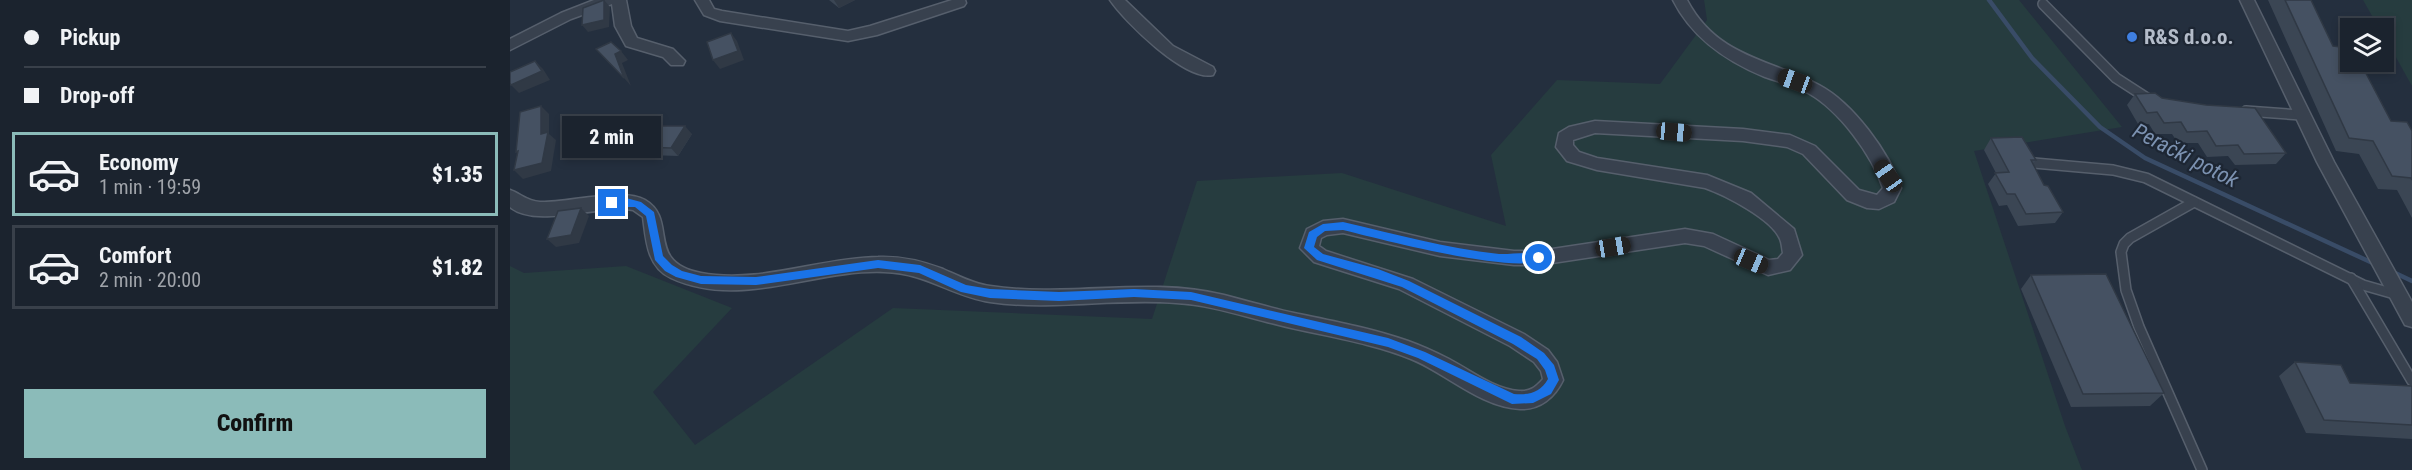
<!DOCTYPE html>
<meta charset="utf-8">
<style>
body{margin:0;font-family:"Roboto Condensed",sans-serif;background:#242b36;color:#f1f3f6;height:100vh;display:flex;flex-direction:column;font-size:22px;white-space:nowrap}
*{box-sizing:border-box;margin:0}
p{font-size:20px;color:#a0a4aa}
.icon{flex:none;width:33px;height:33px;fill:none;stroke:currentColor;stroke-width:2;stroke-linecap:round;stroke-linejoin:round}
.map{position:relative;flex:1;overflow:hidden}
.drawer{display:flex;flex-direction:column;background:#1b232e;width:510px}
.drawer>*{flex:none}
.hud{display:grid;align-content:center;height:132px;padding:0 24px;background:#1b232e}
.controls{position:absolute;left:1830px;top:18px;display:grid;gap:12px}
.controls a{display:grid;place-items:center;width:54px;height:54px;border-radius:0px;background:#1b232e;box-shadow:0 3px 9px #0003,0 0 0 2px #39404a;font-size:30px}
.end{position:absolute;width:27px;height:27px;margin:-14px;border:8px solid #1a73e8;background:#fff;box-shadow:0 0 0 3px #fff}
.from{border-radius:50%}
.bubble{position:absolute;height:42px;border-radius:0px;background:#1b232e;box-shadow:0 3px 9px #0003,0 0 0 2px #39404a;font-size:20px;font-weight:800;line-height:42px;text-align:center}
.car{position:absolute;width:18px;height:36px;margin:-18px -9px;border-radius:8px;box-shadow:0 0 4px 2px #0007;background:linear-gradient(#222 24%,#8ab4d8 0 40%,#222 0 76%,#8ab4d8 0 86%,#222 0)}
.hud b{display:flex;align-items:center;gap:21px;height:57px;font-size:22px}
.hud b+b{border-top:2px solid #39404a}
.hud i{width:15px;height:15px;background:#f1f3f6}
ul{padding:0;list-style:none}
li{display:flex;align-items:center;gap:18px;height:84px;margin:0 12px 9px;padding:0 12px;border:3px solid #39404a;border-radius:0px}
li div{flex:1}
li b{display:block;font-size:22px}
li em{font-style:normal;font-weight:800}
li.on{border-color:#8bbbb9}
li>.icon{width:54px;height:54px;stroke-width:1.5}
.button{display:flex;gap:12px;margin-top:auto;padding:12px 24px}
.button a{flex:1;height:69px;border-radius:0px;background:#8bbbb9;color:#111;font-size:24px;font-weight:800;line-height:69px;text-align:center}
main{display:flex;flex:1;min-height:0}
.map>svg:first-child{display:block}
.green{fill:#263c3f}
.lines{fill:none;stroke-linecap:round;stroke-linejoin:round}
.stream{stroke:#394c67;stroke-width:4.5}
.service-casing{stroke:#565f6c;stroke-width:12}
.minor-casing{stroke:#565f6c;stroke-width:3}
.service{stroke:#38414e;stroke-width:9}
.minor{fill:#38414e;fill-rule:evenodd}
.wall{fill:#3b4654}
.shaded-wall{fill:#303945}
.building{fill:#455162;stroke:#303945;stroke-width:1.5}
.route{fill:#1a73e8}
.shop-dot{fill:#3f7fe0;stroke:#1d2633;stroke-width:2}
.labels{text-anchor:middle;stroke-width:4.5;stroke-linejoin:round;paint-order:stroke}
.poi-label{font-size:21px;font-weight:bold;fill:#b4bcc9;stroke:#1d2633;text-anchor:start}
.water-label{font-size:22px;font-style:italic;fill:#7c92b1;stroke:#1d2633}
</style>
<main>
<section class="drawer">
<div class="hud">
<b><i class="from"></i>Pickup</b>
<b><i></i>Drop-off</b>
</div>
<ul>
<li class="on"><svg class="icon" aria-label="car" viewBox="0 0 24 24"><path d="M5 17H2v-5l4-1 3-4h7l3 4 3 1v5h-3M9 17h6M6 11h13"/><circle cx="7" cy="17" r="2"/><circle cx="17" cy="17" r="2"/></svg><div><b>Economy</b><p>1 min · 19:59</p></div><em>$1.35</em></li>
<li><svg class="icon" aria-label="car" viewBox="0 0 24 24"><path d="M5 17H2v-5l4-1 3-4h7l3 4 3 1v5h-3M9 17h6M6 11h13"/><circle cx="7" cy="17" r="2"/><circle cx="17" cy="17" r="2"/></svg><div><b>Comfort</b><p>2 min · 20:00</p></div><em>$1.82</em></li>
</ul>
<div class="button"><a>Confirm</a></div>
</section>
<div class="map">
<svg width="1902" height="470" viewBox="0 0 1902 470">
<rect width="100%" height="100%" fill="#242f3e"/>
<g class="green">
<path d="M1194,0h315l103,127 -148,24 91,275 17,44h-1572v-204l14,7 102,-7 106,42 -79,84 42,53 198,-137 259,11 45,-138 145,-8 164,53 -15,-71 66,-75 103,4 47,-64z"/>
<path d="M1853,0h49v86l-28,-50v-8h-5z"/>
</g>
<g class="lines">
<g class="stream">
<path d="M1479,0l43,58 68,69 45,31 232,107"/>
<path d="M1883,272l19,9"/>
</g>
<defs>
<g id="service">
<path d="M1533,4l73,74 31,20"/>
<path d="M1736,111l55,4"/>
<path d="M1524,163l79,7 33,8 217,107 35,10"/>
<path d="M1684,202l-64,36 -6,6 -3,8 5,38 13,37 63,143"/>
<path d="M1841,278l61,103"/>
</g>
<g id="minor">
<path d="M84,0h32l5,26 6,12 36,11 12,12 -2,4h-12l-8,-8 -37,-11 -11,-20 -3,-22 -41,15 -61,31v-11l51,-26z"/>
<path d="M185,0h14l5,9 8,2 126,20 22,-5 82,-26h13l1,3 -2,3 -87,29 -29,6 -128,-20 -16,-6z"/>
<path d="M600,0h15l48,46 40,21 2,4 -2,4c-27,7 -89,-54 -103,-75z"/>
<path d="M1163,0h14c30,57 82,59 132,85 34,18 70,67 82,103l-7,14 -15,7 -12,-1 -20,-8 -44,-46 -16,-7 -44,-6 -148,-8 -22,7v5l6,7 18,6 110,17 44,18 43,36 8,26 -12,15 -22,5 -64,-29 -19,-3 -146,22h-25l-74,-9 -97,-23 -16,2 -6,3 -2,8 7,5 87,28 111,55 24,16 9,12 6,18c-8,17 -23,30 -43,29 -40,-2 -74,-36 -109,-50 -42,-17 -88,-23 -132,-34 -34,-8 -67,-20 -103,-22 -62,-5 -125,8 -186,-1 -39,-6 -63,-29 -106,-30 -70,-3 -144,38 -213,6 -24,-11 -25,-38 -28,-61l-10,-7c-33,-6 -96,19 -123,-3v-17c11,4 17,11 30,12 27,1 83,-15 105,-2 34,20 -1,62 56,73 59,11 118,-15 177,-16 23,-1 44,4 65,12 16,7 31,15 47,17 78,12 157,-10 234,9 23,6 47,13 70,18 38,8 77,15 114,28 14,5 27,11 41,18 21,11 45,30 70,32 11,1 17,-4 24,-12l-2,-8 -7,-9 -24,-16 -111,-57 -85,-27 -14,-14 7,-19 16,-8 20,-2 97,23 74,9h25l146,-22 28,5 56,26 9,-1 5,-6c-1,-4 -1,-10 -3,-14 -8,-20 -55,-44 -75,-51l-108,-18 -30,-9 -11,-14 3,-14 10,-6 26,-6 148,8 47,6 25,11 44,44 18,5 6,-7c-11,-33 -44,-78 -75,-95 -14,-7 -29,-11 -43,-16 -39,-16 -73,-39 -92,-77z"/>
<path d="M1730,0h14l80,162 78,140v25l-7,-2 -88,-163z"/>
</g>
</defs>
<use href="#service" class="service-casing"/>
<use href="#minor" class="minor-casing"/>
<use href="#service" class="service"/>
<use href="#minor" class="minor"/>
</g>
<g class="wall">
<path d="M319,0h26l-16,8z"/>
<path d="M1758,0h43l22,46 58,75 21,10v87l-15,-28 -19,-1 -19,-35 -23,-3z"/>
<path d="M1625,94l27,4 124,55 -10,11 -41,1 -7,-9 -21,1 -9,-14h-20l-6,-9h-17l-6,-10h-11l-11,-19z"/>
<path d="M182,134l-14,22 -29,-1 -8,-8z"/>
<path d="M1481,138l45,22 -3,4 11,21 19,27 -8,11 -37,3 -11,-21 -8,1 -11,-22 8,-11 -12,-23z"/>
<path d="M1521,275l133,118 -14,13 -79,1 -50,-118z"/>
<path d="M1785,362l55,21 62,3v53l-106,-6 -27,-57z"/>
</g>
<g class="shaded-wall">
<path d="M94,0l6,7 -1,20 -21,5 -6,-7z"/>
<path d="M324,0h21l-16,8z"/>
<path d="M221,33l6,8 7,19 -24,9 -7,-9z"/>
<path d="M111,51l7,9 -6,3 9,23 -7,-8 -9,-24z"/>
<path d="M25,61l8,8 7,11 -31,13 -8,-8z"/>
<path d="M31,106l8,8v20l7,6 -5,31 -28,8 -9,-9z"/>
<path d="M175,126l7,8 -14,22 -7,-8z"/>
<path d="M71,208l8,8 -10,27 -23,4 -9,-8z"/>
</g>
<g class="building">
<path d="M94,0v20l-22,5 1,-17z"/>
<path d="M1775,0h26l22,46 17,2v14h10l31,59 16,1 5,9v49l-1,-2 -19,-2 -19,-35 -24,-3z"/>
<path d="M221,33l7,18 -25,9 -6,-18z"/>
<path d="M101,42l10,9 -6,3 9,24 -28,-29z"/>
<path d="M25,61l7,10 -31,14 -1,-2v-11z"/>
<path d="M1645,93l7,5 44,7 49,3 31,45 -42,1 -6,-9 -22,1 -9,-15 -20,1 -6,-10 -17,1 -7,-11 -10,1 -12,-19z"/>
<path d="M31,106v28l7,-2 -6,31 -28,7 4,-19 -2,1 4,-40z"/>
<path d="M146,126h29l-14,22 -30,-1z"/>
<path d="M1512,137l14,23h-5l13,25 4,1 15,26 -37,2 -11,-20h-8l-12,-21 14,-1 -18,-34z"/>
<path d="M71,208l-10,27 -24,4 11,-28z"/>
<path d="M1596,274l58,119 -81,1 -52,-119z"/>
<path d="M1785,362l46,3 9,18 62,3v39l-88,-5z"/>
</g>
<path class="route" d="M116,198l15,4 13,10 9,44 9,9 10,6 19,5 55,1 122,-17 42,5 46,20 24,4 69,3 75,-3 57,3 197,46 37,14 89,42c15,1 26,-1 34,-15l-3,-9 -8,-11 -24,-15 -111,-57 -85,-27 -13,-12 5,-16 14,-8 20,-2c51,12 103,26 156,32 12,1 37,-5 45,4 -18,20 -172,-21 -201,-28l-18,1 -8,6 -3,10 9,7 55,15 31,12 112,56 23,16 10,12 5,15 -8,14 -18,9 -21,1 -94,-46 -30,-11 -197,-47 -57,-3 -75,4 -69,-3 -29,-6 -42,-19 -41,-5 -122,17 -55,-1 -25,-7 -11,-6 -10,-11 -9,-44 -11,-9h-23l-5,-4 5,-4z"/>
<circle class="shop-dot" cx="1622" cy="37" r="6"/>
<g class="labels">
<g class="poi-label">
<text x="1634" y="44">R&amp;S d.o.o.</text>
</g>
<g class="water-label">
<text transform="translate(1676 155) rotate(27)" y="8">Perački potok</text>
</g>
</g>
</svg>
<div class="controls">
<a><svg class="icon" aria-label="layers" viewBox="0 0 24 24"><path d="M12 4l9 5-9 5-9-5zM3 14l9 5 9-5"/></svg></a>
</div>
<i class="end from" style="left:1029px;top:258px"></i>
<i class="end" style="left:102px;top:203px"></i>
<div class="bubble" style="left:52px;top:116px;width:99px">2 min</div>
<i class="car" style="left:1285px;top:81px;rotate:290deg"></i>
<i class="car" style="left:1164px;top:132px;rotate:95deg"></i>
<i class="car" style="left:1378px;top:176px;rotate:325deg"></i>
<i class="car" style="left:1103px;top:247px;rotate:81deg"></i>
<i class="car" style="left:1241px;top:261px;rotate:113deg"></i>
</div>
</main>
